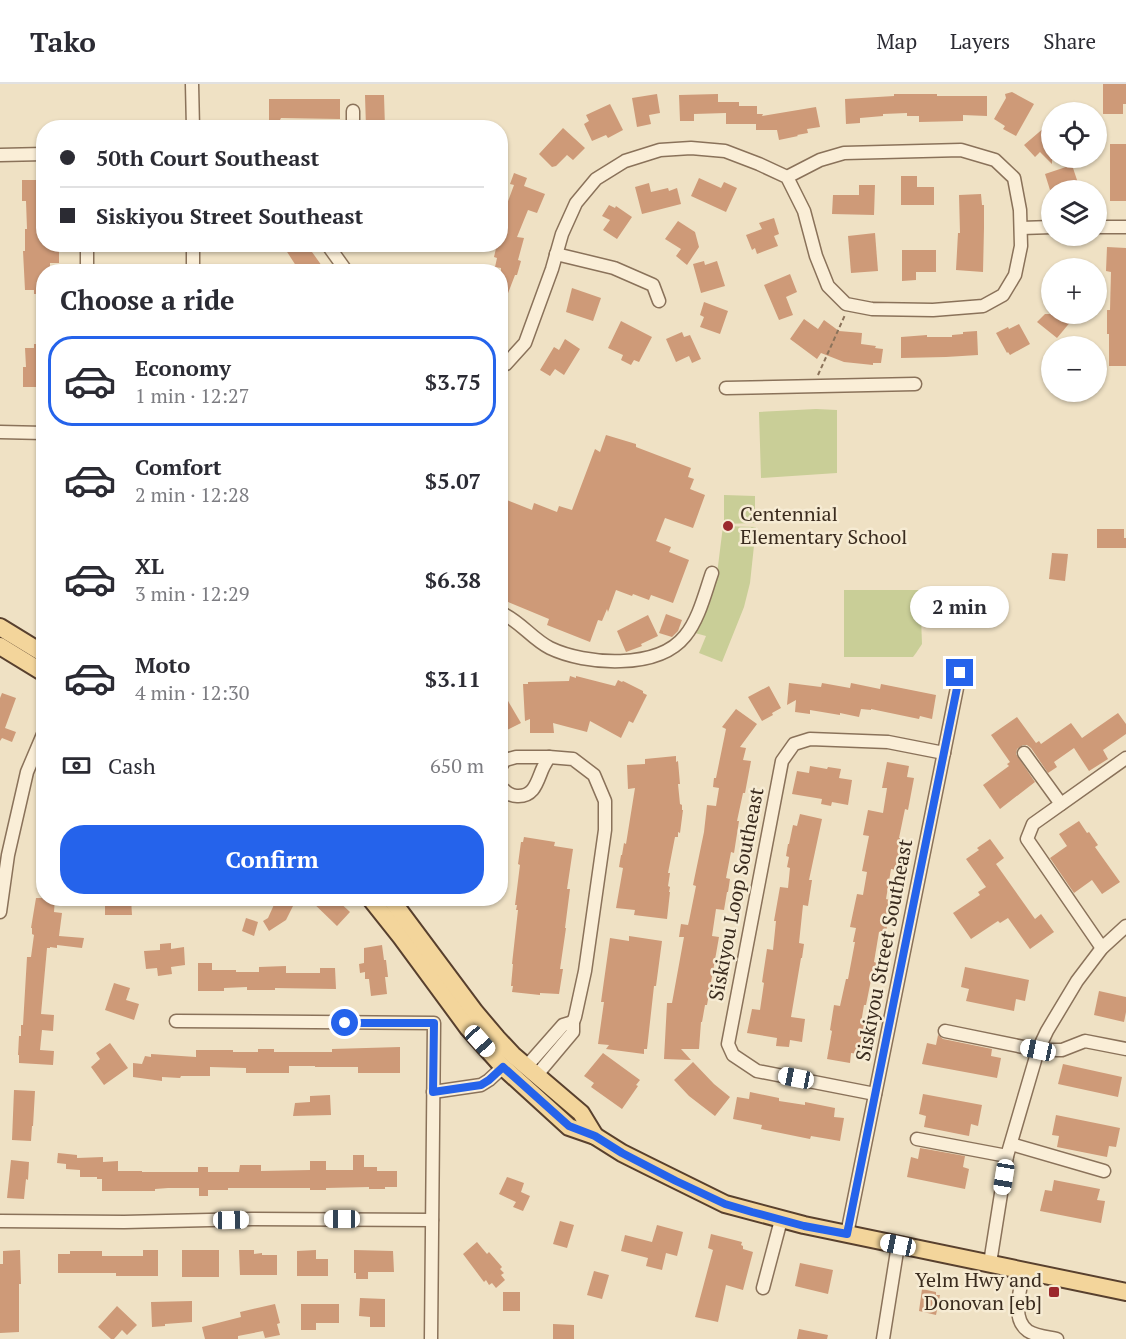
<!DOCTYPE html>
<meta charset="utf-8">
<style>
body{margin:0;font-family:"PT Serif",serif;background:#f2f2f3;color:#2b2b33;height:100vh;display:flex;flex-direction:column;font-size:22px;white-space:nowrap}
*{box-sizing:border-box;margin:0}
p{font-size:20px;color:#7c7c81}
.icon{flex:none;width:33px;height:33px;fill:none;stroke:currentColor;stroke-width:2;stroke-linecap:round;stroke-linejoin:round}
.map{position:relative;flex:1;overflow:hidden}
.side{position:absolute;left:36px;top:180px;width:472px;height:642px;display:flex;flex-direction:column;background:#fff;border-radius:24px;box-shadow:0 2px 4px #0004}
.side>*{flex:none}
.top-card{position:absolute;left:36px;top:36px;width:472px;height:132px;border-radius:24px;box-shadow:0 2px 4px #0004;display:grid;align-content:center;height:132px;padding:0 24px;background:#fff}
.buttons{position:absolute;left:1041px;top:18px;display:grid;gap:12px}
.buttons a{display:grid;place-items:center;width:66px;height:66px;border-radius:50%;background:#fff;box-shadow:0 2px 4px #0004;font-size:30px}
.end{position:absolute;width:27px;height:27px;margin:-14px;border:8px solid #2563eb;background:#fff;box-shadow:0 0 0 3px #fff}
.from{border-radius:50%}
.bubble{position:absolute;height:42px;border-radius:21px;background:#fff;box-shadow:0 2px 4px #0004;font-size:20px;font-weight:600;line-height:42px;text-align:center}
.car{position:absolute;width:18px;height:36px;margin:-18px -9px;border-radius:8px;box-shadow:0 0 4px 2px #0007;background:linear-gradient(#fff 24%,#345 0 40%,#fff 0 76%,#345 0 86%,#fff 0)}
.top-card b{display:flex;align-items:center;gap:21px;height:57px;font-size:22px}
.top-card b+b{border-top:2px solid #e1e1e2}
.top-card i{width:15px;height:15px;background:#2b2b33}
ul{padding:0;list-style:none}
li{display:flex;align-items:center;gap:18px;height:90px;margin:0 12px 9px;padding:0 12px;border:3px solid transparent;border-radius:24px}
li div{flex:1}
li b{display:block;font-size:22px}
li em{font-style:normal;font-weight:600}
li.on{border-color:#2563eb}
li>.icon{width:54px;height:54px;stroke-width:1.5}
h2{padding:0 24px;font-size:27px;line-height:72px}
.pay{display:flex;align-items:center;gap:15px;height:66px;padding:0 24px;font-size:22px}
.pay p{margin-inline-start:auto}
.action{display:flex;gap:12px;margin-top:auto;padding:12px 24px}
.action a{flex:1;height:69px;border-radius:24px;background:#2563eb;color:#fff;font-size:24px;font-weight:600;line-height:69px;text-align:center}
header{display:flex;align-items:center;gap:36px;box-sizing:border-box;height:84px;padding:0 30px;background:#fff;border-bottom:2px solid #e1e1e2}
header strong{font-size:28px}
nav{display:flex;gap:33px;margin-inline-start:auto;font-size:21px}
.map>svg:first-child{display:block}
.green{fill:#c9ce97}
.building{fill:#ce9a78}
.lines{fill:none;stroke-linecap:round;stroke-linejoin:round}
.minor-casing{stroke:#8a725a;stroke-width:15}
.major-casing{stroke:#58402e;stroke-width:20}
.path{stroke:#8a725a;stroke-width:2;stroke-dasharray:4.5 3;stroke-linecap:butt}
.minor{stroke:#faeed7;stroke-width:12}
.major{stroke:#f3d59b;stroke-width:16}
.route{stroke:#2563eb;stroke-width:8}
.poi-dot{fill:#9b282c;stroke:#f6ebd3;stroke-width:2}
.labels{text-anchor:middle;stroke-width:5;stroke-linejoin:round;paint-order:stroke}
.poi-label{font-size:20px;fill:#3a2b1e;stroke:#f6ebd3;text-anchor:start}
.street-label{font-size:20px;fill:#3a2b1e;stroke:#f6ebd3}
</style>
<header>
<strong>Tako</strong>
<nav><a>Map</a><a>Layers</a><a>Share</a></nav>
</header>
<div class="map">
<svg width="1126" height="1255" viewBox="0 0 1126 1255">
<rect width="100%" height="100%" fill="#efe1c4"/>
<g class="green">
<path d="M816,325l21,1v63l-76,5 -2,-66z"/>
<path d="M724,411l31,1v27l-31,1z"/>
<path d="M723,442l33,1 -6,56 -6,24 -22,55 -23,-9 7,-17 -11,-3 22,-59z"/>
<path d="M844,506h76l2,54 -6,9 -3,4h-69z"/>
</g>
<g class="building">
<path d="M1103,0h23v20h-3v10h-20z"/>
<path d="M1012,8l22,12 -18,32 -13,-7 2,-3 -11,-7 12,-21 -1,-4z"/>
<path d="M657,10l3,19 -11,2 2,9 -14,3 -5,-29z"/>
<path d="M718,10v8h21v4h18v8h6l-1,2 54,-9 4,20 -13,2 1,4 -11,2 1,1 -19,4 -2,-10h-21v-6h-30v-11l-32,1v7h-14l-1,-26z"/>
<path d="M894,10h43v2h50v20l-24,-1v6l-44,1v-6h-12v-3l-24,1v2l-23,2v5l-14,1 -1,-25 49,-3z"/>
<path d="M365,11h19l1,33h-19z"/>
<path d="M269,15h71v20l-59,-1 -1,2h-11z"/>
<path d="M610,20l13,26 -15,8 -2,-3 -14,6 -8,-17 5,-3 -3,-6z"/>
<path d="M1052,37v43l-12,-12 -5,5 -11,-12z"/>
<path d="M563,44l22,20 -12,12 -6,-5 -11,11 -4,1 -13,-13z"/>
<rect x="1110" y="60" width="16" height="57"/>
<path d="M1072,81l8,24 -6,1h-24l-5,-16z"/>
<path d="M514,89l13,5 -3,8 21,8 -8,19 -9,-3 -11,27 7,1 -6,22 3,1 -4,14h-2l-13,34h-1v-41l-6,-1 2,-9 -3,-1 3,-13h4v-21l4,-11h-1l10,-27 -4,-1z"/>
<path d="M901,92h16v11h17v18h-33z"/>
<path d="M699,94l22,10 3,-6 13,6 -11,24 -35,-16z"/>
<path d="M22,96h22v64h15v19h-9v8l-6,1v22h-10v-4h-9l-2,-39h2v-22h2l-1,-28h-4z"/>
<path d="M649,99l2,9 17,-4 1,3 8,-3 4,16 -39,10 -7,-27z"/>
<path d="M859,101h16l-1,30 -42,-1 1,-19h26z"/>
<path d="M981,110l1,11h2v23l-1,44 -27,-2 2,-37h2l-1,-38z"/>
<path d="M609,121l6,3 1,-2 16,11 -15,22 -14,-9 7,-10 -8,-4z"/>
<path d="M774,134l5,16 -5,2 4,10 -21,8 -2,-6 -3,2 -6,-15 16,-6 -3,-6z"/>
<path d="M678,137l17,11 4,15 -12,18 -11,-9 5,-7 -16,-10z"/>
<path d="M875,149l3,38 -27,2 -3,-37z"/>
<path d="M282,160h14l4,6 7,-5 15,21 -8,6h-14z"/>
<path d="M1107,163l19,1v118h-17v-32h-2v-24h3l1,-38 -5,-1z"/>
<path d="M902,166h34v22h-20v8l-14,1z"/>
<path d="M704,177l1,4 12,-4 8,25 -24,7 -8,-29z"/>
<path d="M790,190l7,18 -11,5 7,18 -14,5 -15,-35z"/>
<path d="M572,204l29,10 -8,23 -27,-9z"/>
<path d="M704,218l24,9 -8,23 -20,-7 4,-10 -4,-2z"/>
<path d="M1045,230h32l-20,24 -20,-16z"/>
<path d="M804,235l14,10 6,-9 15,11 23,2 -1,11 15,2 -1,2 8,1 -2,14h-8v2l-29,-3 -23,-9 -4,6 -27,-20z"/>
<path d="M621,237l31,16 -13,25 -5,-2 -3,5 -10,-5 2,-5 -15,-7z"/>
<path d="M1019,240l11,20 -20,11 -2,-3 -1,1 -11,-20 12,-6 1,2z"/>
<path d="M977,247l1,24 -32,2 -45,1v-21l26,-2v2h25v-2l11,-1v-2z"/>
<path d="M682,248l2,5 6,-2 11,24 -9,4 -3,-7 -13,6 -10,-23z"/>
<path d="M565,255l15,10 -16,26 -9,-6 -5,7 -10,-6 14,-23 5,3z"/>
<path d="M34,260h10v43h-21v-20h3l-1,-19h9z"/>
<path d="M606,351l30,9v3l55,21 -3,9 6,2 -4,10 15,6 -12,33 -28,-10 -9,23 15,6 -2,5 20,8 -16,43 -22,-8 -2,5 -16,-6 -1,2 -16,-6 -8,22 -1,-3 -5,12 -4,-1 -8,22 -43,-17 2,-6 -48,-20v-86l6,-13 25,10 2,-7 23,9 2,-6 13,4 23,-61 5,3z"/>
<path d="M1097,445h27v9h2v10h-29z"/>
<path d="M1052,469l16,1 -3,27 -16,-2z"/>
<path d="M666,530l16,6 -4,11 -6,6 -13,-4z"/>
<path d="M648,531l10,21 -17,8 1,2 -16,6 -9,-21z"/>
<path d="M570,592l6,2v-2l39,10 3,-6 4,2 1,-1 20,10v2l4,2 -14,28 -4,-2 -8,17 -31,-17 -3,11 -34,-9 1,10h-24v-14l-5,2 -2,-37h5v-2l41,-1z"/>
<path d="M789,599l32,4 1,-4 28,5 1,-5 29,6 1,-5 55,11 -4,24 -12,-3 -1,3 -48,-10v1l-10,-1 -2,8 -19,-4v2l-30,-5v4l-15,-2 1,-12 -9,5z"/>
<path d="M769,602l12,22 -9,5 1,2 -11,6 -14,-24z"/>
<path d="M501,605l20,34 -20,10z"/>
<path d="M2,609l14,5 -11,30 11,4 -4,10 -10,-4 -2,3v-43z"/>
<path d="M736,625l21,15 -17,23 6,1 -3,12 8,1 -6,32h-2l-6,28h2l-5,32 -3,-1 -5,26 4,1 -2,13h-1l-3,18 -8,-1 -4,27 7,1 -12,68h-2l-3,17h-1l-2,27h-18l10,11 -27,-1 3,-56h5l12,-66h-5l2,-13 7,1 1,-4 7,-35 -3,-1 11,-53 3,-27 9,1 3,-18 -6,-1 1,-9h2l10,-49 -4,-2z"/>
<path d="M1118,629l8,11v10l-23,16 5,9 -19,12 -15,-23 -20,14 3,5 -9,6 -17,-25 -4,-3h-4l-6,4 -1,5 19,28 -35,27 -17,-24 26,-19 -2,-2 3,-2 -19,-27 26,-18 19,26 3,-2 2,3 30,-21 11,15z"/>
<path d="M676,672v6l2,-1 2,23h-2l2,20 2,1v5h1l-3,23 -2,-1v5h-3l-7,36h2l-2,13 2,1 -1,5h1l-3,27 -33,-4 1,-5 -19,-2 7,-40 -4,-1 2,-12h1l2,-12 2,1 9,-56 -7,1 -1,-24 18,-1v-5z"/>
<path d="M887,678l22,4 -2,11 7,1 -6,32 -3,-1 -6,29 3,1 -5,31 -6,-1 -5,30 4,1 -2,19 -2,14 -7,-1 -5,30 3,1 -2,12h-3l-6,30h-2l-3,18 4,1 -6,30 -8,-1 -1,10 -23,-4 5,-28 -2,-1 4,-25 6,1 6,-27h2l7,-37h-2l3,-14 -6,-1 7,-33 6,1 4,-23 -5,-1 7,-35 -6,-1 5,-25 15,3 4,-25h-5z"/>
<path d="M810,682l17,3 1,-2 13,2 -2,9 13,2 -4,25 -16,-3 -1,4 -10,-2 1,-5 -30,-5 5,-23 12,2z"/>
<path d="M800,730l22,5 -13,61h3l-4,26 -5,-1 -4,38 5,1 -2,14h-1l-10,59 14,2 -3,23 -12,-2 -1,7 -13,-1 1,-8 -30,-5 5,-24 8,1 4,-27 -2,-1 5,-33 6,1 3,-29h-2l6,-34 8,1 2,-20 -3,-1 2,-10 -3,-1 2,-12h1l4,-19 4,1z"/>
<path d="M1079,737l8,12 2,-1 9,13 -3,2 25,35 -18,12 -10,-14 -18,13 -24,-35 17,-12 -8,-12z"/>
<path d="M524,753l31,5 -1,4 19,3 -6,40h3l-5,39h1l-6,41h3l-4,25 -19,-1v2l-28,-3 1,-6h-2l2,-22h-1l6,-54h-2l1,-5h-2l5,-40 -2,-1 3,-22h2z"/>
<path d="M990,755l14,19 -8,6 39,55 6,-5 13,18 -24,17 -22,-31 -8,5 -2,-2 -27,18 -18,-26 27,-18 -2,-3 8,-5 -20,-28 13,-9 -2,-2z"/>
<path d="M36,814h19l-1,14 8,1 -3,23 25,2 -2,10 -25,-3v3l-7,-1v1h-3l-6,66 13,1 -1,16 -11,-1 -2,20 14,1 -1,14 -34,-2v-8h-1l1,-19h2v-11h2l4,-68h4l3,-22 -2,-1v-6h-1z"/>
<path d="M105,814h26l1,17h-27z"/>
<path d="M277,814h20l-11,22 -17,11 -6,-10 5,-3z"/>
<path d="M308,814h27l15,14 -13,14z"/>
<path d="M246,834l12,4 -4,14 -12,-5z"/>
<path d="M629,852l33,5 -6,45h-2l-7,63h-3v5l-38,-5 3,-4 -11,-1 6,-42h-3l9,-64 19,3z"/>
<path d="M171,859v6l13,-2 1,18 -14,2 1,7 -14,2 -1,-8 -11,1 -2,-18 16,-1v-6z"/>
<path d="M382,861l2,15h2l2,17h-3l2,17 -16,2 -2,-17h-4v-7l-5,1 -1,-9 5,-1v-15z"/>
<path d="M198,879h14v7h24v2h23v-5l27,-1v7h34v-5h15l1,21 -61,-1v2h-28v-3l-23,1v3h-26z"/>
<path d="M965,883l64,13 -4,21 -9,-2 -2,12 -48,-10 3,-12 -8,-2z"/>
<path d="M114,899l16,5 -4,12 13,4 -5,16 -29,-10z"/>
<path d="M1099,907l27,6v15l-2,10 -30,-7z"/>
<path d="M938,951l5,4 49,10 -1,7 10,2 -4,20 -75,-14 5,-21 9,2z"/>
<path d="M110,959l18,25 -24,17 -13,-18 9,-8 -4,-6z"/>
<path d="M400,963v26h-42v-6h-43v-1h-26v7h-43v-5l-36,-1v9h-29l-1,2 -18,-1v4l-29,-4v-14l9,1 3,-8 6,1v-3l45,3v-7h37v2h25v-3h16v3h58v-3z"/>
<path d="M603,969l37,27 -4,5 2,1 -16,23 -31,-22 3,-4 -10,-7z"/>
<path d="M693,978l21,22 16,13 -15,19 -26,-20 -15,-16z"/>
<path d="M1063,980l59,13 -4,20 -60,-13z"/>
<path d="M14,1006l21,1 -2,35h-1l-1,15 -19,-1z"/>
<path d="M750,1008l29,6v3l26,4v-3l30,6 -1,9 10,1 -4,23 -29,-5 -1,3 -49,-10 1,-4 -29,-6 4,-22 12,2z"/>
<path d="M923,1010l59,11 -4,21 -7,-2 -2,12 -45,-9 2,-11 -7,-2z"/>
<path d="M330,1011l1,20 -38,1 2,-13 15,-1v-6z"/>
<path d="M1056,1031l64,13 -4,19 -7,-1 -2,11 -50,-10 2,-11 -7,-1z"/>
<path d="M920,1064l45,8 -2,11 6,2 -4,20 -58,-12 4,-20 7,2z"/>
<path d="M58,1069l19,2v3l26,-1v5l15,-1v10h24v1h56v-5h10v5h31l1,-7h21v6l49,-1v-9h16v9h27v-15h11v12h13v4h20v16h-12v2h-16v-2l-43,1v2h-16v-2h-82v2h-20v6h-9v-8h-31l-13,1v2h-53v-12h-5v-2h-17v-7l-14,-1v-5l-9,-1z"/>
<path d="M11,1076l18,2 -1,18 -2,-1 -2,20 -17,-1z"/>
<path d="M507,1093l17,6 -3,9 9,4 -7,15 -10,-4 3,-5 -17,-8z"/>
<path d="M1054,1096l46,9 -3,11 8,1 -4,22 -61,-12 5,-21 7,1z"/>
<path d="M560,1137l14,4 -7,23 -14,-4z"/>
<path d="M657,1141l26,7 -6,24 -11,-3 -4,17 -16,-4 2,-8 -27,-7 4,-16 27,7z"/>
<path d="M711,1150l31,8 -1,3 2,1v3l10,3 -10,38 -17,-5 -8,37 -23,-5 18,-67 -5,-2z"/>
<path d="M477,1158l10,12 2,-2 13,15 -2,2 4,4 -3,2 4,5 -9,8 -4,-5 -3,2 -3,-5 -2,2 -21,-28z"/>
<path d="M20,1166l1,34h-2v48l-19,1v-69h3v-13z"/>
<path d="M143,1166h15v26h-42v-3h-58v-19h12v-3h32v5h41z"/>
<rect x="182" y="1166" width="37" height="27"/>
<path d="M239,1166h15v4l8,-1v2h15v20h-37z"/>
<path d="M316,1166v9h12v17h-31v-25z"/>
<path d="M354,1166l39,1 1,21h-26v7h-12v-6h-2z"/>
<path d="M800,1179l33,7 -5,24 -33,-8z"/>
<path d="M594,1187l15,4 -7,24 -15,-4z"/>
<path d="M922,1205l14,3v3h4l-4,20 -17,-4z"/>
<rect x="503" y="1208" width="17" height="19"/>
<path d="M360,1214l25,1v28h-15v-10l-11,-1z"/>
<path d="M192,1217v21l-27,2v2l-13,1 -1,-25z"/>
<path d="M275,1220l5,19 -3,1 3,11 -15,3 -2,-7 -25,5v3h-33l-3,-12 39,-10 -1,-5z"/>
<path d="M301,1220h38v19h-23v7h-15z"/>
<path d="M117,1222l20,19 -10,10 -5,-5 -8,9h-3l-13,-12z"/>
<path d="M553,1240l21,1v14h-21z"/>
<path d="M799,1245l29,6 -1,4h-30z"/>
</g>
<g class="lines">
<defs>
<g id="minor">
<path d="M192,0l1,44"/>
<path d="M353,27v17"/>
<path d="M0,71l44,-1"/>
<path d="M1096,143h30"/>
<path d="M1021,144l31,-1"/>
<path d="M193,160v28"/>
<path d="M327,160l20,28"/>
<path d="M556,170l58,14 39,17 6,16"/>
<path d="M87,188v-28"/>
<path d="M501,282l5,-2 19,-21 27,-74 10,-35 14,-31 20,-24 29,-18 35,-11 31,-2 34,3 34,13 28,13 17,34 12,45 12,30 18,18 26,5 61,1 50,-4 20,-11 12,-20 6,-29 -1,-36 -6,-32 -19,-18 -34,-10 -117,3 -24,7 -33,17"/>
<path d="M726,304l189,-4"/>
<path d="M0,348l44,1"/>
<path d="M501,529c18,7 31,26 49,35 35,17 108,22 135,-12 14,-17 20,-43 27,-63"/>
<path d="M1024,669l37,51"/>
<path d="M501,682l4,-6 11,-3h33l24,2 21,16 11,26v29l-20,141 -10,46 -2,5v10l-37,44"/>
<path d="M501,703c5,5 9,9 16,9 17,1 20,-14 25,-26 2,-5 5,-9 7,-13"/>
<path d="M0,828l8,-57 19,-83 17,-40"/>
<path d="M1102,864l-75,-109 6,-15 93,-66"/>
<path d="M176,937l258,2 -3,316"/>
<path d="M945,947l93,19h24l23,-9 41,8"/>
<path d="M526,983l37,-42 10,-3"/>
<path d="M433,1008l48,-7 8,-5 14,-13"/>
<path d="M875,1010l-118,-23 -24,-16 -5,-11 54,-283 12,-17 16,-5 78,3 56,11"/>
<path d="M917,1055l90,17"/>
<path d="M1011,1060l93,27"/>
<path d="M0,1137l124,1 128,-3 180,1"/>
<path d="M847,1150l113,-561"/>
<path d="M990,1179l17,-107 31,-106 9,-19 30,-50 25,-33 24,-22"/>
<path d="M1024,1186c-3,18 -14,48 4,61 8,5 20,6 29,8"/>
<path d="M763,1204l18,-68"/>
<path d="M883,1255l15,-94"/>
</g>
<g id="major">
<path d="M0,543l44,27"/>
<path d="M0,562l44,27"/>
<path d="M370,814l31,39 67,91 35,39 66,60 26,9 27,17 24,12 79,39 79,21 322,67"/>
<path d="M390,814l85,114 22,26 16,17 68,58 14,23"/>
</g>
</defs>
<use href="#minor" class="minor-casing"/>
<use href="#major" class="major-casing"/>
<path class="path" d="M818,291l27,-60"/>
<use href="#minor" class="minor"/>
<use href="#major" class="major"/>
</g>
<g class="lines">
<path class="route" d="M345,939h89l-1,69 48,-7 8,-5 14,-13 66,59 26,10 27,17 54,28 49,23 27,8 52,14 43,8 113,-561"/>
</g>
<g class="poi-dot">
<circle cx="728" cy="442" r="6"/>
<rect x="1048" y="1202" width="12" height="12" rx="3"/>
</g>
<g class="labels">
<g class="poi-label">
<text x="740" y="437">Centennial<tspan x="740" dy="23">Elementary School</tspan></text>
<text x="1042" y="1203" text-anchor="end">Yelm Hwy and<tspan x="1042" dy="23">Donovan [eb]</tspan></text>
</g>
<g class="street-label">
<text transform="translate(736 810) rotate(-79)" y="7">Siskiyou Loop Southeast</text>
<text transform="translate(884 866) rotate(-79)" y="7">Siskiyou Street Southeast</text>
</g>
</g>
</svg>
<div class="buttons">
<a><svg class="icon" aria-label="locate" viewBox="0 0 24 24"><circle cx="12" cy="12" r="6"/><path d="M12 2v4M12 18v4M2 12h4M18 12h4"/></svg></a>
<a><svg class="icon" aria-label="layers" viewBox="0 0 24 24"><path d="M12 4l9 5-9 5-9-5zM3 14l9 5 9-5"/></svg></a>
<a>+</a>
<a>−</a>
</div>
<i class="end from" style="left:345px;top:939px"></i>
<i class="end" style="left:960px;top:589px"></i>
<div class="bubble" style="left:910px;top:502px;width:99px">2 min</div>
<i class="car" style="left:480px;top:957px;rotate:138deg"></i>
<i class="car" style="left:1038px;top:966px;rotate:282deg"></i>
<i class="car" style="left:796px;top:994px;rotate:281deg"></i>
<i class="car" style="left:1004px;top:1093px;rotate:189deg"></i>
<i class="car" style="left:342px;top:1135px;rotate:270deg"></i>
<i class="car" style="left:231px;top:1136px;rotate:89deg"></i>
<i class="car" style="left:898px;top:1161px;rotate:282deg"></i>
<div class="top-card">
<b><i class="from"></i>50th Court Southeast</b>
<b><i></i>Siskiyou Street Southeast</b>
</div>
<section class="side">
<h2>Choose a ride</h2>
<ul>
<li class="on"><svg class="icon" aria-label="car" viewBox="0 0 24 24"><path d="M5 17H2v-5l4-1 3-4h7l3 4 3 1v5h-3M9 17h6M6 11h13"/><circle cx="7" cy="17" r="2"/><circle cx="17" cy="17" r="2"/></svg><div><b>Economy</b><p>1 min · 12:27</p></div><em>$3.75</em></li>
<li><svg class="icon" aria-label="car" viewBox="0 0 24 24"><path d="M5 17H2v-5l4-1 3-4h7l3 4 3 1v5h-3M9 17h6M6 11h13"/><circle cx="7" cy="17" r="2"/><circle cx="17" cy="17" r="2"/></svg><div><b>Comfort</b><p>2 min · 12:28</p></div><em>$5.07</em></li>
<li><svg class="icon" aria-label="car" viewBox="0 0 24 24"><path d="M5 17H2v-5l4-1 3-4h7l3 4 3 1v5h-3M9 17h6M6 11h13"/><circle cx="7" cy="17" r="2"/><circle cx="17" cy="17" r="2"/></svg><div><b>XL</b><p>3 min · 12:29</p></div><em>$6.38</em></li>
<li><svg class="icon" aria-label="car" viewBox="0 0 24 24"><path d="M5 17H2v-5l4-1 3-4h7l3 4 3 1v5h-3M9 17h6M6 11h13"/><circle cx="7" cy="17" r="2"/><circle cx="17" cy="17" r="2"/></svg><div><b>Moto</b><p>4 min · 12:30</p></div><em>$3.11</em></li>
</ul>
<div class="pay"><svg class="icon" aria-label="cash" viewBox="0 0 24 24"><path d="M3 7h18v10H3z"/><circle cx="12" cy="12" r="2"/></svg>Cash<p>650 m</p></div>
<div class="action"><a>Confirm</a></div>
</section>
</div>
